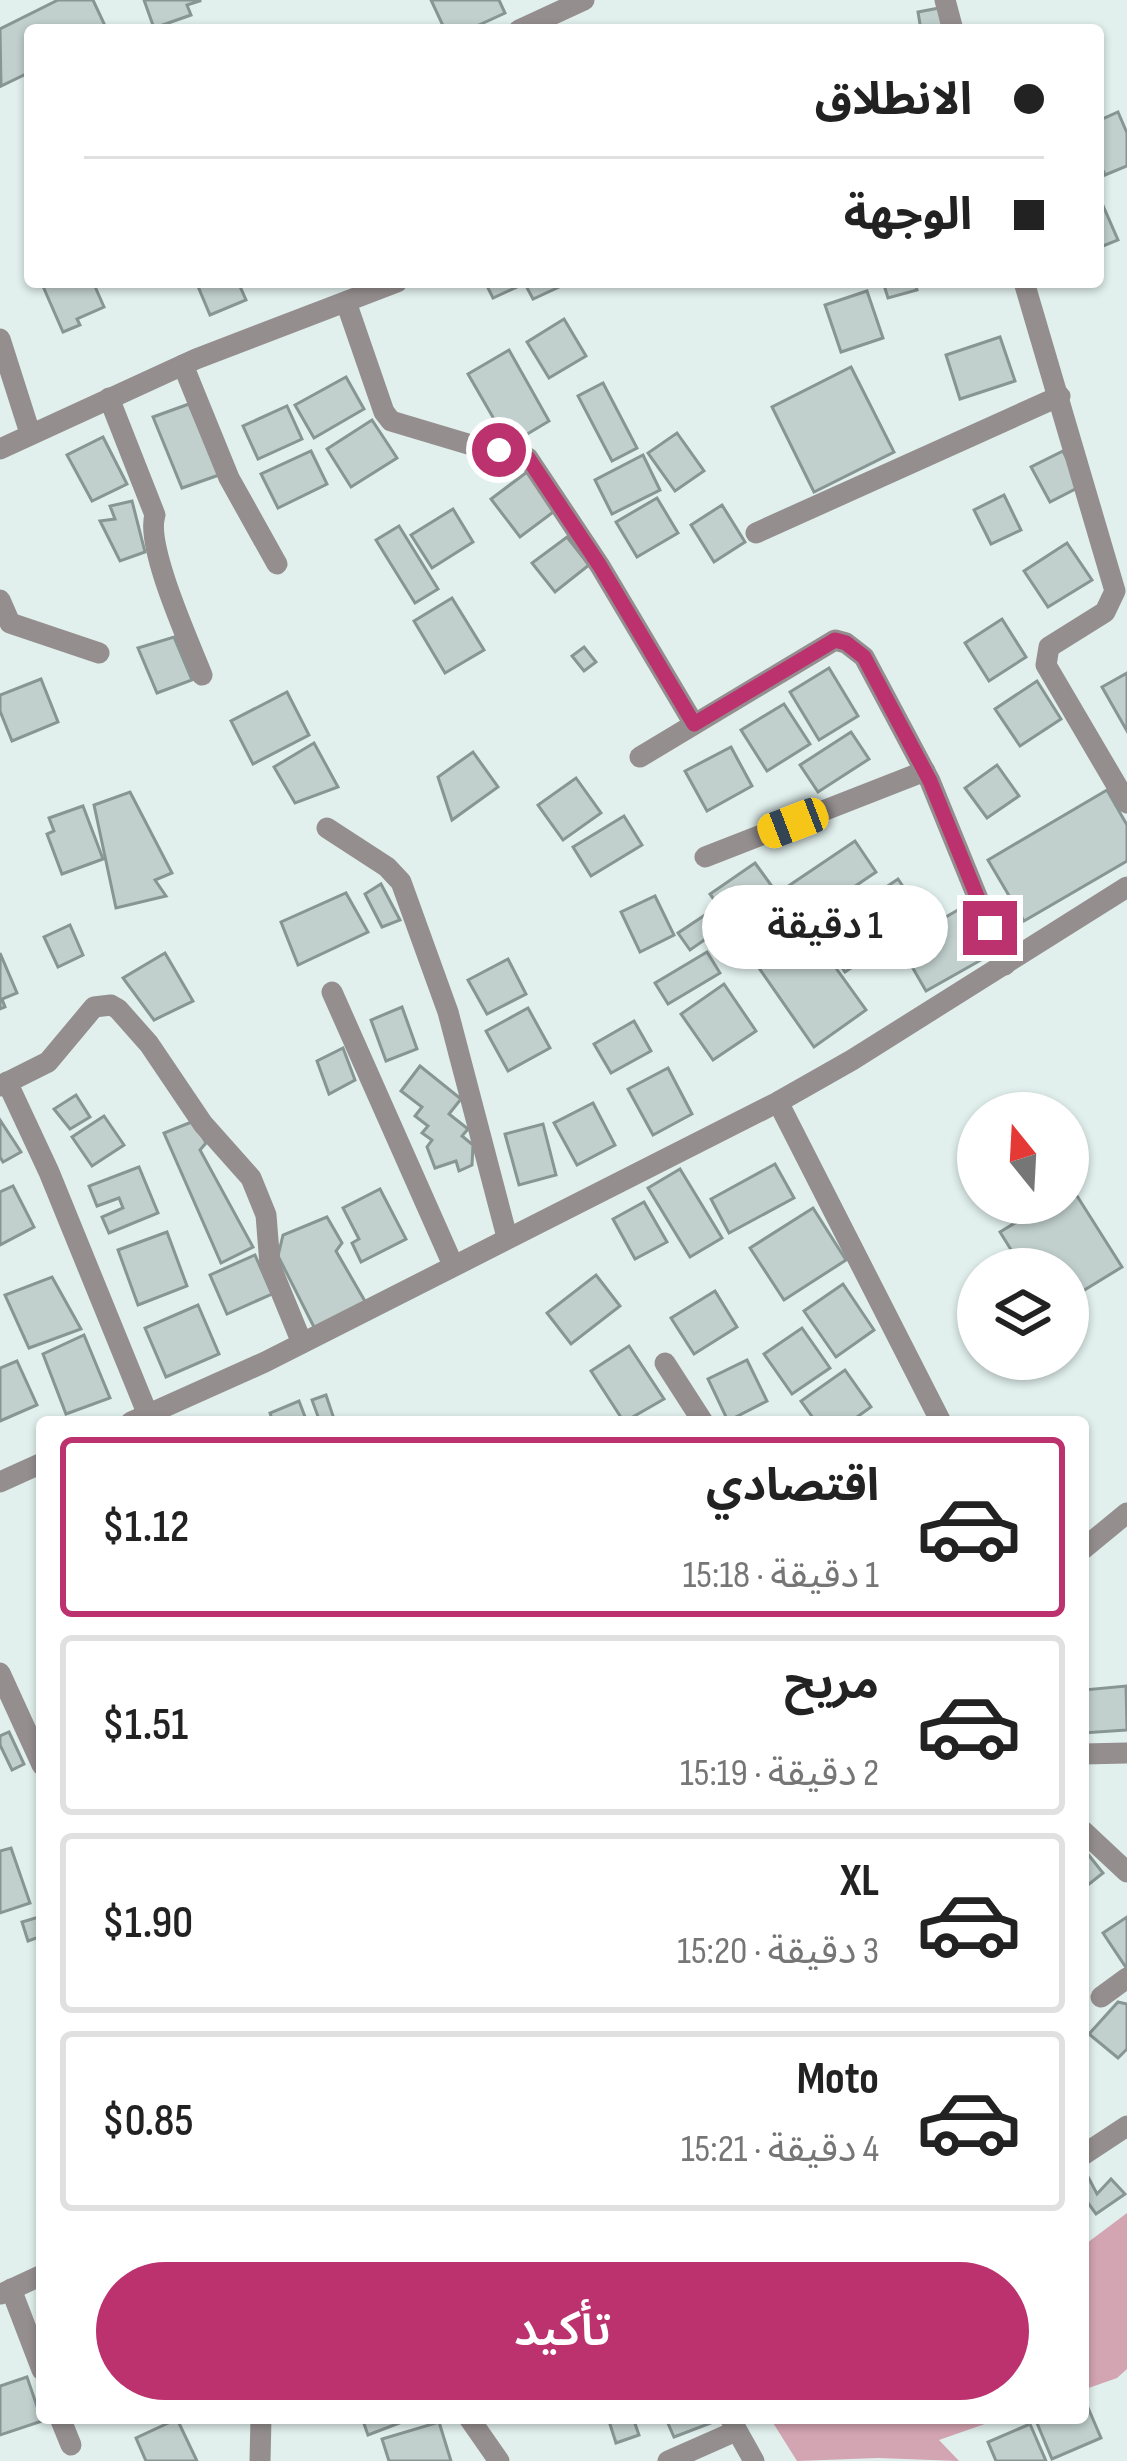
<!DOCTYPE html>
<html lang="ar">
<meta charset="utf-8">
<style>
body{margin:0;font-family:"Sofia Sans Condensed","Noto Sans Arabic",sans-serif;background:#f2f2f2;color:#222;direction:rtl;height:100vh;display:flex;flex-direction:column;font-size:45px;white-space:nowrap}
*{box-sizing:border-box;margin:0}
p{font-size:39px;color:#767676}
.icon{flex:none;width:66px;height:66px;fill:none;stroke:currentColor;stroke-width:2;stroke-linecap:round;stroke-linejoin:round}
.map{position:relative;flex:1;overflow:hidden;direction:ltr}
.panel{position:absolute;left:36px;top:1416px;width:1053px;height:1008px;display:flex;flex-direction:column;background:#fff;border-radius:12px;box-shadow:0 3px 9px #0004;direction:rtl}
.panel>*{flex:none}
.banner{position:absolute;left:24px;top:24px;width:1080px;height:264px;border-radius:12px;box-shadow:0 3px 9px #0004;direction:rtl;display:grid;align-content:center;height:264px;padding:0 60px;background:#fff}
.needle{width:78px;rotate:342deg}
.buttons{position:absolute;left:957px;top:1092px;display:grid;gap:24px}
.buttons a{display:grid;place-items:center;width:132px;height:132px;border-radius:50%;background:#fff;box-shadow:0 3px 9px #0004;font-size:60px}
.end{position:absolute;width:54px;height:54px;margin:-27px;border:15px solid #bb326e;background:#fff;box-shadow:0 0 0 6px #fff}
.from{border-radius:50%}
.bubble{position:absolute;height:84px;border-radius:42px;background:#fff;box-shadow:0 3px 9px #0004;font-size:39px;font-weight:600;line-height:84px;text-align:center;direction:rtl}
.car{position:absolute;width:36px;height:72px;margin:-36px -18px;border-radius:15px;box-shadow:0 0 9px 3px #0007;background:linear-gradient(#f5c518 24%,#345 0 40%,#f5c518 0 76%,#345 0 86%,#f5c518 0)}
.banner b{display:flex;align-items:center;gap:42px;height:114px;font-size:45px}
.banner b+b{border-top:3px solid #e0e0e0}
.banner i{width:30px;height:30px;background:#222}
ul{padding:21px 0 0;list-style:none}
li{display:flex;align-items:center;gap:36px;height:180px;margin:0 24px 18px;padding:0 36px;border:6px solid #e0e0e0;border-radius:12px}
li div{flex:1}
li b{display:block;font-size:45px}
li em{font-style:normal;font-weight:600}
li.current{border-color:#bb326e}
li>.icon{width:108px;height:108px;stroke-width:1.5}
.button{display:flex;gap:24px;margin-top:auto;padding:24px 60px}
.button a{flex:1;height:138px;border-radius:72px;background:#bb326e;color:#fff;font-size:48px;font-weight:600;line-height:138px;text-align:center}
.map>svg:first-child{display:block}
.forest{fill:#d3a4b2}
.building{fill:#c1d0cd;stroke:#879593;stroke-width:3}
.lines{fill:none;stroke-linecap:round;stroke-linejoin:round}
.minor{stroke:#948e8f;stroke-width:21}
.route{stroke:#bb326e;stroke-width:15}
</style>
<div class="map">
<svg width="1127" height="2461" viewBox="0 0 1127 2461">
<rect width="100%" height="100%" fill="#e1f0ed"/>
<g class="forest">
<path d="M1127,2213v156l-10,9 -34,12v-144z"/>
<path d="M770,2418h232l-63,22 20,21 -81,-3 -81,3z"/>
</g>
<g class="building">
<path d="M58,0h35l14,30h-77v42l-29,14 -1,-57z"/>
<path d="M144,0h56v1l-13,4 4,10 -37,13z"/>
<path d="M431,0h68l6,13 -37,17h-23z"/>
<path d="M939,8l4,22h-22l-3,-18z"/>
<path d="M1118,112l9,21v33l-22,9 -7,-15v-39z"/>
<path d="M1101,201l17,39 -20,8v-46z"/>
<path d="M93,282l11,25 -27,12 3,6 -17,7 -21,-48z"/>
<path d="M201,282h37l8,18 -36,15 -13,-31z"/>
<path d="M485,282h32l2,4 -26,12z"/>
<path d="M524,282h33l2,5 -26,12z"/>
<path d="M883,282h32l2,8 -29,8z"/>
<path d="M867,291l16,47 -42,14 -16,-47z"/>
<path d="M564,319l22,37 -37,22 -22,-36z"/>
<path d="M1000,337l15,44 -55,18 -14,-44z"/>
<path d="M509,350l40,71 -40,24 -41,-71z"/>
<path d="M851,367l43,85 -80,40 -42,-85z"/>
<path d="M346,377l18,32 -50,29 -19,-33z"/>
<path d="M603,383l34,65 -25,13 -34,-65z"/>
<path d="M189,404l30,71 -37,13 -29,-71z"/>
<path d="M287,406l15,33 -44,20 -15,-33z"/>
<path d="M372,420l25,38 -46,29 -24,-38z"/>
<path d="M677,433l27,38 -29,20 -27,-38z"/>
<path d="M103,437l24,47 -35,17 -25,-46z"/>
<path d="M311,451l16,33 -49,24 -17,-34z"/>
<path d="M1063,451l18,35 -31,16 -19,-35z"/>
<path d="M643,455l17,35 -48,24 -17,-34z"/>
<path d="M527,472l29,38 -36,27 -29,-38z"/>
<path d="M1004,495l17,35 -30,14 -17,-34z"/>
<path d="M657,498l21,35 -41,24 -21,-35z"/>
<path d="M132,501l13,51 -25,9 -20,-40 15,-2 -5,-13z"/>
<path d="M722,505l23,37 -31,20 -23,-37z"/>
<path d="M453,509l20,33 -41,26 -21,-33z"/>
<path d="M399,526l39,63 -23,14 -39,-63z"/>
<path d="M567,537l22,28 -34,27 -23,-29z"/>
<path d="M1067,543l25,37 -44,27 -24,-36z"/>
<path d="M452,598l32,52 -39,23 -31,-52z"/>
<path d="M1002,619l24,38 -37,24 -24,-38z"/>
<path d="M174,637l18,43 -35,13 -19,-45z"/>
<path d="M584,647l12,15 -12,9 -12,-15z"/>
<path d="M829,668l29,48 -39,24 -29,-48z"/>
<path d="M1127,673v58l-25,-44z"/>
<path d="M41,679l17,43 -46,19 -12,-30v-16z"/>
<path d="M1037,681l24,38 -41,27 -25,-37z"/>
<path d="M287,692l22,43 -56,29 -22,-43z"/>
<path d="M784,704l26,40 -43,27 -26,-41z"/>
<path d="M851,732l18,27 -51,33 -18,-27z"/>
<path d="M314,743l24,44 -43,16 -21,-36z"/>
<path d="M731,747l21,39 -45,25 -22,-40z"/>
<path d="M473,752l25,35 -46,33 -14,-43z"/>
<path d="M997,765l22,31 -32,22 -22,-30z"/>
<path d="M576,778l25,35 -38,27 -25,-35z"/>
<path d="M1107,790l20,35v36l-103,60 -36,-61z"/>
<path d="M130,792l42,81 -17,7 11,16 -50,12 -22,-103z"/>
<path d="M83,806l20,53 -41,15 -15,-40 7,-3 -5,-13z"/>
<path d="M624,816l18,29 -51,31 -18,-29z"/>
<path d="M855,841l21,31 -74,50 -21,-31z"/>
<path d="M755,863l16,22 -45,31 -16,-22z"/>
<path d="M898,879l27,40 -80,53 -27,-39z"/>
<path d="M381,884l19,36 -18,7 -17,-33z"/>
<path d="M346,893l22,39 -70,33 -17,-43z"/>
<path d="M655,896l19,39 -34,17 -19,-40z"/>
<path d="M970,903l27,48 -71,40 -27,-47z"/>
<path d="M711,911l12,16 -33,23 -12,-17z"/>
<path d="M70,925l13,30 -25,12 -14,-30z"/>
<path d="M810,932l56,78 -52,37 -55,-79z"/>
<path d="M707,952l13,21 -52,31 -13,-21z"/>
<path d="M0,953l17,40 -15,6 3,8 -5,2z"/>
<path d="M165,953l28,48 -39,19 -31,-42z"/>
<path d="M508,959l18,35 -39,20 -19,-34z"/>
<path d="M724,984l32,47 -43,29 -32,-46z"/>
<path d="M402,1007l15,42 -31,12 -15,-41z"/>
<path d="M528,1008l22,40 -42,23 -22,-40z"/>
<path d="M634,1021l17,30 -40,22 -17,-29z"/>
<path d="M343,1048l12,32 -26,14 -12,-33z"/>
<path d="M420,1066l41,33 -12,15 19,15 -6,7 11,9 -1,20 -13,6 -3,-10 -21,7 -8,-21 5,-7 -10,-7 6,-7 -13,-10 7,-9 -21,-16z"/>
<path d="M668,1068l24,46 -39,21 -25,-46z"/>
<path d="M76,1095l14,22 -20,12 -16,-20z"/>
<path d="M593,1103l22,42 -38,20 -23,-42z"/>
<path d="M104,1116l20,29 -32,21 -20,-29z"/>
<path d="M0,1120l21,32 -18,10 -3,-5z"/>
<path d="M194,1121l12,22 -6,7 53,97 -32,16 -57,-130z"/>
<path d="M543,1124l13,51 -37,10 -14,-51z"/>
<path d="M775,1164l19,34 -65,35 -18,-34z"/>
<path d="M139,1167l19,46 -49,20 -7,-16 21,-9 -4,-10 -22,8 -8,-20z"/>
<path d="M680,1169l42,69 -32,19 -42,-69z"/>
<path d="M13,1186l21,41 -34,18v-53z"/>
<path d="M1072,1188l50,79 -54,33v-31h-45l-23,-37 48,-29h20v-13z"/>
<path d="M380,1189l26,50 -45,23 -9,-19 7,-4 -16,-31z"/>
<path d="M644,1202l23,40 -32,17 -22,-40z"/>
<path d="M813,1208l33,52 -62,40 -34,-52z"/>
<path d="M327,1217l15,26 -6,8 30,52 -51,26 -37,-73 5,-21z"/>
<path d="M167,1232l20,54 -49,19 -20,-55z"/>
<path d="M255,1255l17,39 -45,20 -17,-39z"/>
<path d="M596,1275l24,31 -49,38 -24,-31z"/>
<path d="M52,1277l29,52 -52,19 -24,-53z"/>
<path d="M843,1284l31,46 -38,27 -32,-46z"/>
<path d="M715,1291l22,36 -43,27 -23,-36z"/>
<path d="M198,1305l21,49 -53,23 -21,-49z"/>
<path d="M802,1328l28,40 -38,26 -28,-40z"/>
<path d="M84,1335l26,63 -44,16 -23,-60z"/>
<path d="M629,1346l35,53 -40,23 -33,-51z"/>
<path d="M747,1360l20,41 -39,20 -20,-42z"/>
<path d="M17,1361l20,44 -37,16v-53z"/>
<path d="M845,1370l26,37 -21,15h-34l-15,-21z"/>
<path d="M326,1395l9,27h-15l-8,-22z"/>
<path d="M299,1401l8,21h-34l-3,-9z"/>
<path d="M1126,1686l1,44 -44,3v-43z"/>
<path d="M9,1732l15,32 -12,6 -12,-25v-9z"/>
<path d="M11,1848l19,55 -30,10v-62z"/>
<path d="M1083,1848l20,25 -20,16z"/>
<path d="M42,1916v20l-14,5 -6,-19z"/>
<path d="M1127,1917v52l-24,-36z"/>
<path d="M1118,2002l9,2v45l-9,9 -29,-24z"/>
<path d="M1084,2169l13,25 14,-15 14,15 -29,20 -13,-18z"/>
<path d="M27,2377l15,44 -42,14v-49z"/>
<path d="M1086,2403l15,35 -49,21 -15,-36 12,-5h34z"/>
<path d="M362,2418h48v1l-42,16z"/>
<path d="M608,2418h25l6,17 -23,8z"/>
<path d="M674,2418h35l2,5 -37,14 -7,-16z"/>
<path d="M177,2419l20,42h-51l-10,-23z"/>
<path d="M439,2422l12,39h-62l-7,-22z"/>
<path d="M1030,2424l16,37h-50l-8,-19z"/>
</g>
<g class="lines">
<g class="minor">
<path d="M945,0l8,30"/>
<path d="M519,30l65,-30"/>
<path d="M1024,282l91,309 -10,21 -56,35 -3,18 81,138"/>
<path d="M346,302l38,110 7,9 97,29 29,1 11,7 72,108 94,158"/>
<path d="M0,339l30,94"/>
<path d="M183,365l46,113 48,86"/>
<path d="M109,398l46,117c-10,31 34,127 47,160"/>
<path d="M0,449l196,-90 201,-77"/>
<path d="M756,533l304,-137"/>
<path d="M0,600l10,23 89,30"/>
<path d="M640,757l195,-117 11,3 18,14 66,124 75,184"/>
<path d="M327,828l60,39 14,15 47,130 59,225"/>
<path d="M705,857l220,-86"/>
<path d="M332,992l121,273"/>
<path d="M7,1082l42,90 99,243"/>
<path d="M0,1086l48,-24 46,-55 17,-2 7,4 31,35 54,80 48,54 15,37 4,50 32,78"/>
<path d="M778,1102l163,320"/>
<path d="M665,1363l38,59"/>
<path d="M131,1422l134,-60 513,-260 74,-42 275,-173"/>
<path d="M0,1482l42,-19"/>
<path d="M1083,1549l44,-36"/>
<path d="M0,1673l42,92"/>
<path d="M1083,1754l44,-1"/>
<path d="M1083,1831l44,41"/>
<path d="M1101,1997l26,-19"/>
<path d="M1083,2155l44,-29"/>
<path d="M11,2289l31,81"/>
<path d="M1,2294l41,-19"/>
<path d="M60,2418l11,27"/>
<path d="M469,2418l30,43"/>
<path d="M730,2418l24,43"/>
<path d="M260,2461l1,-43"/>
<path d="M668,2461l68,-30"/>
</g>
</g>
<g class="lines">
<path class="route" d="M499,450l18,1 11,7 72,108 94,158 141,-84 11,3 18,14 66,124 60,147"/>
</g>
</svg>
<div class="buttons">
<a><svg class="needle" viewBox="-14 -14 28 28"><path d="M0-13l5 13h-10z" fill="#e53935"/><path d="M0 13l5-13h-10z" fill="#767676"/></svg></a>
<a><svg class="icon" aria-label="layers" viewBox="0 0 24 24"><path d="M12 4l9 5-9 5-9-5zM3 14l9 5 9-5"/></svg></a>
</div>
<i class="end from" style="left:499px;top:450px"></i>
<i class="end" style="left:990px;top:928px"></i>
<div class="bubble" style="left:702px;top:885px;width:246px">1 دقيقة</div>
<i class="car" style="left:793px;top:823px;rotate:249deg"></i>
<div class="banner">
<b><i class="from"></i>الانطلاق</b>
<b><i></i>الوجهة</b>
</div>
<section class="panel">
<ul>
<li class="current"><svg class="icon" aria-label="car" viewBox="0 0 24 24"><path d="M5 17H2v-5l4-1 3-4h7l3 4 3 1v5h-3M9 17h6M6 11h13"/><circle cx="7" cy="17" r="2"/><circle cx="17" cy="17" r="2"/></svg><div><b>اقتصادي</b><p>1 دقيقة · 15:18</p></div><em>$1.12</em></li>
<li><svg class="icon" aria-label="car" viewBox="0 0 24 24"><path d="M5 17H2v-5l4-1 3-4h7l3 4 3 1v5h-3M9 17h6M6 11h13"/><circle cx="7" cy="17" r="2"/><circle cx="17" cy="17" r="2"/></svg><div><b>مريح</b><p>2 دقيقة · 15:19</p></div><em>$1.51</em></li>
<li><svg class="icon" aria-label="car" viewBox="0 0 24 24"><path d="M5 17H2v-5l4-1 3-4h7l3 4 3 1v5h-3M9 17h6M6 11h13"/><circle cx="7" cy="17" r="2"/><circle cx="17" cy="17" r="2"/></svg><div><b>XL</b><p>3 دقيقة · 15:20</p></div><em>$1.90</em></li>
<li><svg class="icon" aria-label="car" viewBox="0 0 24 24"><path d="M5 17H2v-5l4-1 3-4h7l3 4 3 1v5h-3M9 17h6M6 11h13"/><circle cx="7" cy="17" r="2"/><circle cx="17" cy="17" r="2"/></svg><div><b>Moto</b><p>4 دقيقة · 15:21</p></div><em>$0.85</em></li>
</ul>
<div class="button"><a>تأكيد</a></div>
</section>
</div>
